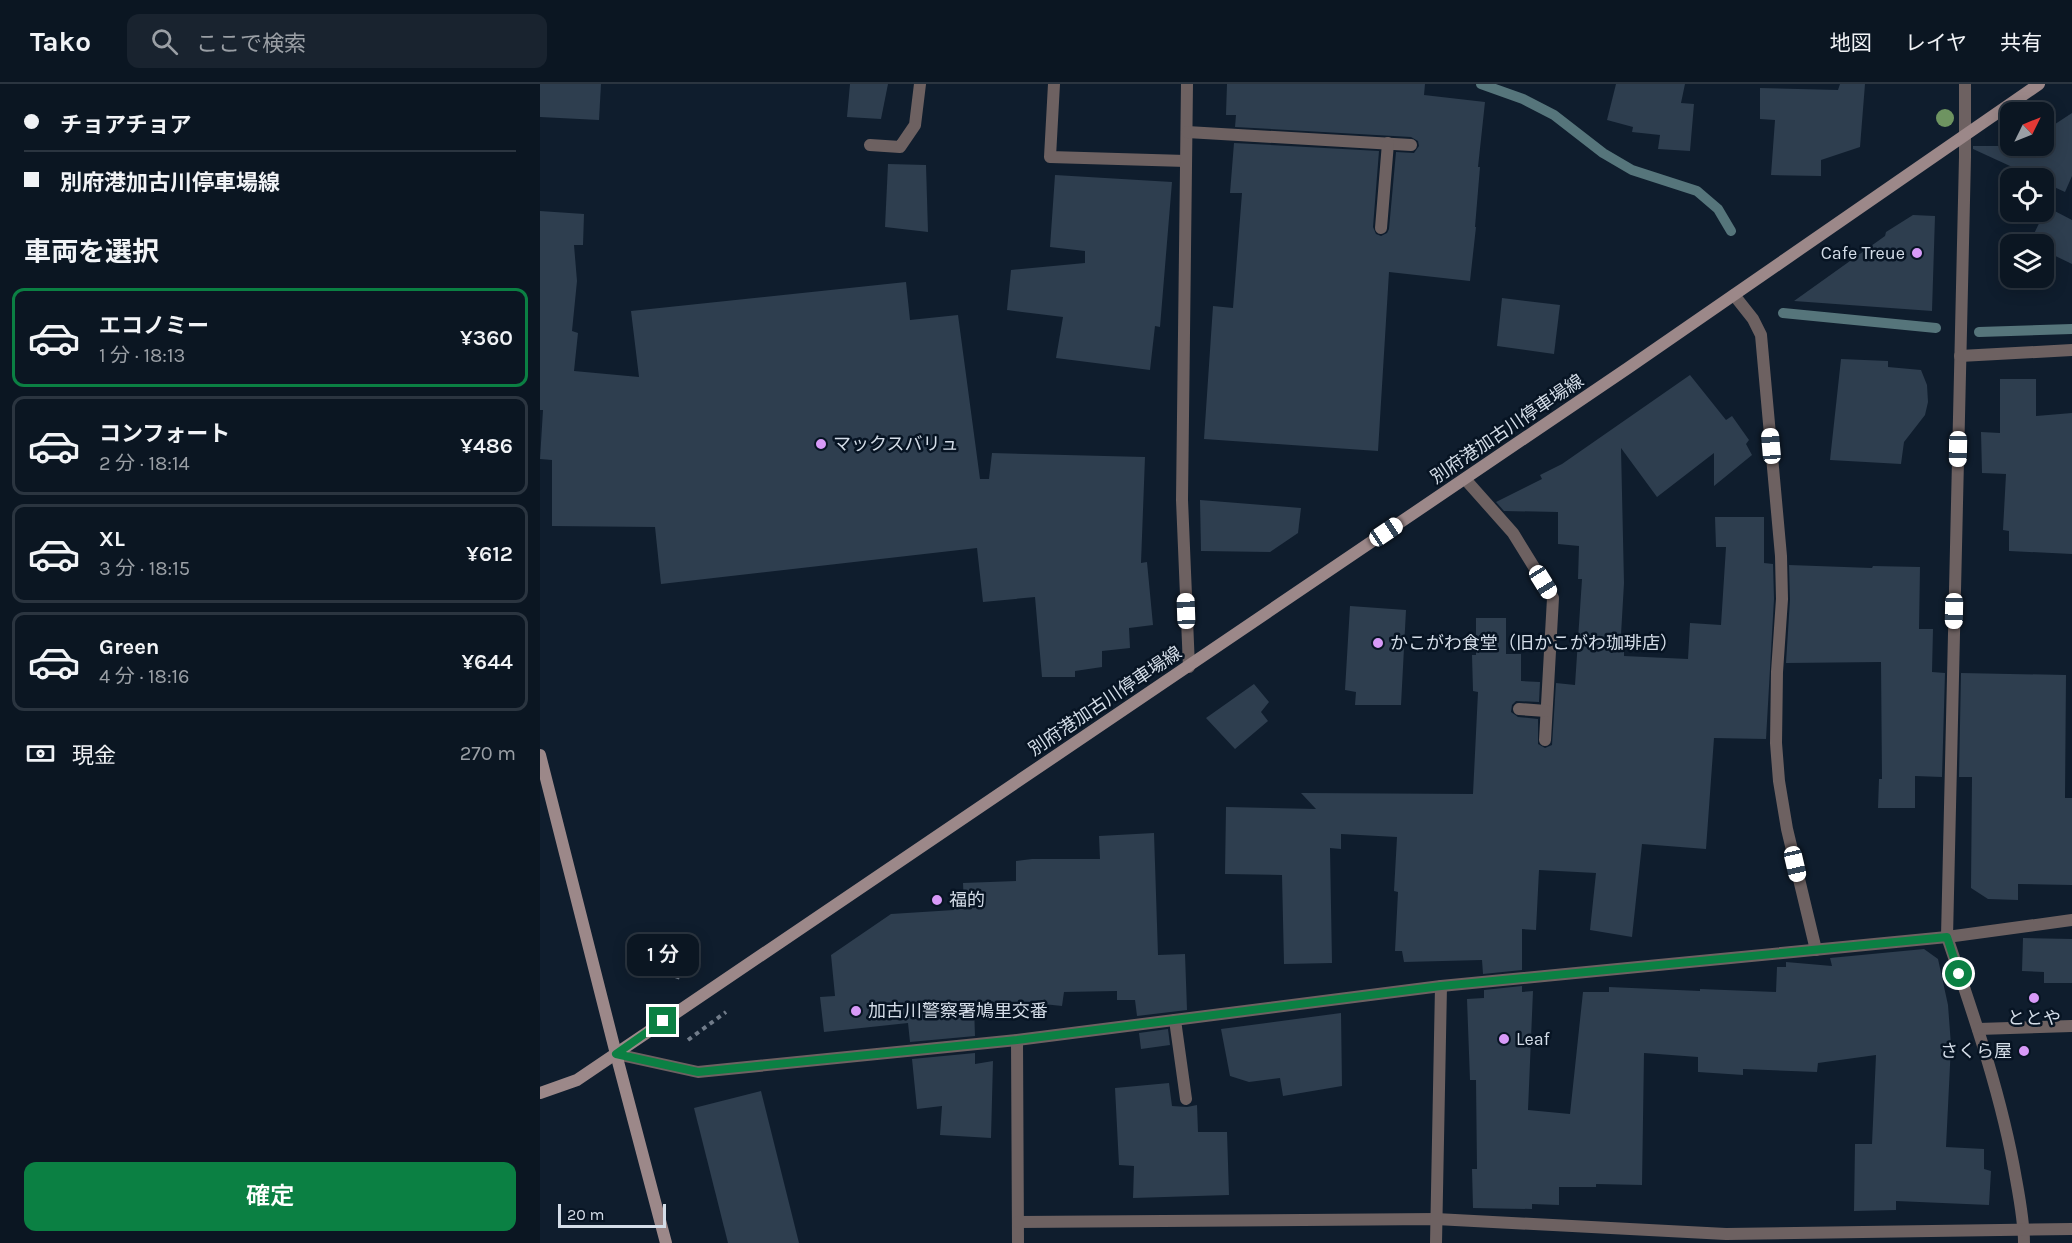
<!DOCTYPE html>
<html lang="ja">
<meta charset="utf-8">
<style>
body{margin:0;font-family:Karla,"Noto Sans JP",sans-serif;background:#19232f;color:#f1f3f6;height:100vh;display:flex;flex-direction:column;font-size:22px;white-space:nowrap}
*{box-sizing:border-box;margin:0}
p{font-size:20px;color:#9a9fa5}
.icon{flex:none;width:33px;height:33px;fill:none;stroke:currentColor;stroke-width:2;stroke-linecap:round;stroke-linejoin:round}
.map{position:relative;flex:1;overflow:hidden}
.details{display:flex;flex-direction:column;background:#0b1622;width:540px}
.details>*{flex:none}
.top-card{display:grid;align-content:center;height:132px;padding:0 24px;background:#0b1622}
.needle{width:39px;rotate:47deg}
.tools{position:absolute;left:1460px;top:18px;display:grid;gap:12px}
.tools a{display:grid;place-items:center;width:54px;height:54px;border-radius:12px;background:#0b1622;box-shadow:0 3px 15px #0003,0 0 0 2px #2b3540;font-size:30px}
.scale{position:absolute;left:18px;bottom:15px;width:108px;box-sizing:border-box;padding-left:6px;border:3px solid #d4dde8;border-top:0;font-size:16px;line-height:21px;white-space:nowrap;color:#d4dde8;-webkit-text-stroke:4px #071423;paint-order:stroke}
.end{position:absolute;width:27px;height:27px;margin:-14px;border:8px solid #0b8043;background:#fff;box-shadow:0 0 0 3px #fff}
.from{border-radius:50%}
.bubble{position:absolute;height:42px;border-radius:12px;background:#0b1622;box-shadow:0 3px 15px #0003,0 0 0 2px #2b3540;font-size:20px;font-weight:600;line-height:42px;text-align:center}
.car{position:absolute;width:18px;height:36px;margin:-18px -9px;border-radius:8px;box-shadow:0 0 4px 2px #0007;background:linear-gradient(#fff 24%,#345 0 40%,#fff 0 76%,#345 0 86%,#fff 0)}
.top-card b{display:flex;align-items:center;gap:21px;height:57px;font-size:22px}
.top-card b+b{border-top:2px solid #2b3540}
.top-card i{width:15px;height:15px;background:#f1f3f6}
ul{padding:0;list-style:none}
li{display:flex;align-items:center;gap:18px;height:99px;margin:0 12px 9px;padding:0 12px;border:3px solid #2b3540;border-radius:12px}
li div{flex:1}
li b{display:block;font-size:22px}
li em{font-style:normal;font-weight:600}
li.active{border-color:#0b8043}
li>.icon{width:54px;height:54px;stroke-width:1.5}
h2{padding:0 24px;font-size:27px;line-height:72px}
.pay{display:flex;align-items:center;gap:15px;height:66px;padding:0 24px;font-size:22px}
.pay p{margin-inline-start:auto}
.button{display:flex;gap:12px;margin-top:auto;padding:12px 24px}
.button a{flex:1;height:69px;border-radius:12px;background:#0b8043;color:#fff;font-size:24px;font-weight:600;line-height:69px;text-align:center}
header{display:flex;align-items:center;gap:36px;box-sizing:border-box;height:84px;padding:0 30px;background:#0b1622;border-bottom:2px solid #2b3540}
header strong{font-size:28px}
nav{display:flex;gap:33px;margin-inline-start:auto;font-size:21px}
.search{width:420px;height:54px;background:#19232f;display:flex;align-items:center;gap:15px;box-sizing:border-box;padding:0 21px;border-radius:12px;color:#9a9fa5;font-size:22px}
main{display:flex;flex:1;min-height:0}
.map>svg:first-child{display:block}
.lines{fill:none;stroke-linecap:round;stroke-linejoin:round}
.stream{stroke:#56757b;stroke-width:10}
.building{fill:#2e3e4f}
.path{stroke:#717c8a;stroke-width:4;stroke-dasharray:4.5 4.5;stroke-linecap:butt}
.lane{stroke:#6d6161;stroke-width:12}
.street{stroke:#6d6161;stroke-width:12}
.secondary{stroke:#9c8889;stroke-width:12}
.tree{fill:#6e9461}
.route{stroke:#0b8043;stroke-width:8}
.poi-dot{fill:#d89af8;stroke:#071423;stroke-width:2}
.labels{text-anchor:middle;stroke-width:5;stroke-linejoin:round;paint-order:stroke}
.poi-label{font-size:18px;fill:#d4dde8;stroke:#071423;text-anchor:start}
.street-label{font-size:18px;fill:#d4dde8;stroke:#071423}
</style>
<header>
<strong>Tako</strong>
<div class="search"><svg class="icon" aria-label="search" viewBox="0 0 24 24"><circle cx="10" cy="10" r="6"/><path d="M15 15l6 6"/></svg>ここで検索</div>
<nav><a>地図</a><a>レイヤ</a><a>共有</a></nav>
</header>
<main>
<section class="details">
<div class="top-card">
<b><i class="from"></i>チョアチョア</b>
<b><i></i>別府港加古川停車場線</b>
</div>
<h2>車両を選択</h2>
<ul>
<li class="active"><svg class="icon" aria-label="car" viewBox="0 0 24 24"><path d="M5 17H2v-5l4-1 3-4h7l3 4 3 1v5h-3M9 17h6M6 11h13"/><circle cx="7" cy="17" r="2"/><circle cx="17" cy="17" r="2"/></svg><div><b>エコノミー</b><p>1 分 · 18:13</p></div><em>¥360</em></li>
<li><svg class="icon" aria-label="car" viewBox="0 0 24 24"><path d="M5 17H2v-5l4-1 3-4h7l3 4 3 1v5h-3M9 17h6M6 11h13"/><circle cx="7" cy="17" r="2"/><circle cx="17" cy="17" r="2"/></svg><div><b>コンフォート</b><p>2 分 · 18:14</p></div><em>¥486</em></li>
<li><svg class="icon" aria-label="car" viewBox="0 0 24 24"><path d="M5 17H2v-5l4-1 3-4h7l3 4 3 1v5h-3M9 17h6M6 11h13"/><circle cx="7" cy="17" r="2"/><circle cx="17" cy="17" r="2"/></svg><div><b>XL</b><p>3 分 · 18:15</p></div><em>¥612</em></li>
<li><svg class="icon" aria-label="car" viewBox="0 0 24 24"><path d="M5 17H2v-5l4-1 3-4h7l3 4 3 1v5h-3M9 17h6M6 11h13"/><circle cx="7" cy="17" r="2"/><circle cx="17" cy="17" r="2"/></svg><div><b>Green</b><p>4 分 · 18:16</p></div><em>¥644</em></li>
</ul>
<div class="pay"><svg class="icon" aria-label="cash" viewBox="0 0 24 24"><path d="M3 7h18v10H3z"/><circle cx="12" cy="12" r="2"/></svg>現金<p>270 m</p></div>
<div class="button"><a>確定</a></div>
</section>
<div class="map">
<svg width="1532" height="1159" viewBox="0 0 1532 1159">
<rect width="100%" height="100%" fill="#0f1d2d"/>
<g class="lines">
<g class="stream">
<path d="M941,0l42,15 31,16 49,38 29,17 65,21 21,18 13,22"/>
<path d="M1243,229l153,15"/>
<path d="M1439,248l93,-3"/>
</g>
</g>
<g class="building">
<path d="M0,0h61l-2,36 -59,-3z"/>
<path d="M310,0h38l-7,35 -34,-2z"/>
<path d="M687,0h198l-1,11 61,7 -7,65h2l-5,60h1l-6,54 -81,-9 -11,179 -174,-12 9,-133 20,2 9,-115h-12l4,-50 145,8 -6,76 3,7 5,2 6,-3 2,-4 7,-77 18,1 5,-7 -1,-5 -7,-4 -176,-10 1,-12h-10z"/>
<path d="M1076,0h69l-4,19 13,1 -4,47 -32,-2 2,-14 -28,-3 1,-5 -26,-7z"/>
<path d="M1300,0h25l-5,63 -39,13v16l-50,-1 4,-55 -15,-1v-31l78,2z"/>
<path d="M1532,29v63l-7,16 -22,-10v-4h-7l-63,-29v-3h70v-14z"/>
<path d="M348,80l38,1 2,67 -43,-5z"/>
<path d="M515,91l117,7 -12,145 -5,-1 -5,44 -94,-12 7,-41 -56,-7 4,-40 74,-7v-12l-35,-4z"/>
<path d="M1507,123l25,13v44l-29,-14v-6h-14z"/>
<path d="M0,127l44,3 -1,31h-9l3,36 -5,50 6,2 -4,38 65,6 -8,-66 275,-29 4,38 48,-5 22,164h9l3,-26 153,4 -4,106 6,-1 6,63 -24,3 1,20 -28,3v16l-27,4v6h-33l-7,-80 -52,5 -6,-54 -316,36 -6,-57 -103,-1v-66l-12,-1 3,-49h-3z"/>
<path d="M1373,131l22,1 -3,95 -138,-10 91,-65 1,-4z"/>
<path d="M962,214l58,7 -6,49 -57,-8z"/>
<path d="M1301,275l47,2v6l33,3 6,15 1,17 -3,13 -21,27 -3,22 -71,-4z"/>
<path d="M1150,291l36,45 6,-4 17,24 -3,4 6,11 -38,31v-33l-57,44 -36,-49 3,135 -4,69h4v4l64,3 2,-36 31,2 5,-78h-10l-1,-30h49v46l9,1 1,35 -8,140 -52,-1 -8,111 -64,-5 -10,93 -42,-7 6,-57 -57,-3 -3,60 -14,-1v41l-39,4 -1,-14 -78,2 -2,-11h-7l3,-59 -4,-1 3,-54 -56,-3v15l-11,-1 2,115 -48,1 -2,-89 -57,-1 1,-67 90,2 -15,-16 172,1 5,-102 -5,-1 -1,-36h4v-37h30v36h15v27l19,1 -1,20 -23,-1 -4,4 -1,7 7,5 20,2v25l7,4 7,-3 4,-62 19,2 7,-106h-4l1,-33 -21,-2v-32l-54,-1 -8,-9 46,-23 -2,-4 22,-11z"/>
<path d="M1460,295h36v37l36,-3v141l-63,-3v-20l-6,-1 3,-56 -24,-1 -1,-41 19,1z"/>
<path d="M660,416l101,8 -3,25 -28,19 -69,-1z"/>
<path d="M1249,481l83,3 1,-2 47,1 -1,62h14l-1,43 13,1 -3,104 -27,-1v32h-37l1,-29h3l-1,-117 -95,1 4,-63z"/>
<path d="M810,522l56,4 -5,95h-46l1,-13 -11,-2z"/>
<path d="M1421,589l105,2 -1,123h7v87l-54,-1v16l-30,-1 -17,-11 1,-111h-13z"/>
<path d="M714,600l15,18 -8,10 7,9 -33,28 -29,-31z"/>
<path d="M614,749l4,122 27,-1 2,56 -50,6 -2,-16h-18v-9l-53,1 -2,14 -28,-3v3l-60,1 1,29 -65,6 -2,-19 -84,9 -4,-35 15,-1 -4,-41 60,-41 63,-4v-3l10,-2 -1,-22 53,-2v-20l16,-2h68l-1,-23z"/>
<path d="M1483,854l49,1v44h-28v-11l-22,-1z"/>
<path d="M1384,865l14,10 10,46 3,40 -5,102 38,2v20l7,2 -2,34 -93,-4v9l-42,1 1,-67h17l4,-89 -58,8 -1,9 -74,-3v6l-45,-3v-15l-54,-4 -2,132 -46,-1v3h-37v18l-27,-1v5l-59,-1 -1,-39h5l-1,-89h-6l-3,-81 17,-1v-8l38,-4v6l11,-1 -5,119 42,4 13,-122h26v-5l91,4v-2l76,3 1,-25h9v-5l46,4 -2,-8z"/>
<path d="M801,929l1,73 -59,10 -3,-18 -31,4 -19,-6 -9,-47z"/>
<path d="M628,945l2,16 -29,4 -2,-16z"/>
<path d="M435,969v11l18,-3 -2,77 -51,-3 2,-29 -25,3 -5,-50z"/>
<path d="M629,999l3,23 15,1 10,-2 1,27h29l2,63 -96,3 1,-32 -15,-1 -4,-77z"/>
<path d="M221,1007l38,152h-71l-34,-135z"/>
</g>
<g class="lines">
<g class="path">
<path d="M127,889l16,6"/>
<path d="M148,956l38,-28"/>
</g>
<path class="lane" d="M635,936l11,79"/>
<g class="street">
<path d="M514,0l-4,73 136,4"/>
<path d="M647,0l-5,416 7,167"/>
<path d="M1425,0v73l-18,780c27,79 55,160 69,242 4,22 8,43 8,64"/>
<path d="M647,48l224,13"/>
<path d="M330,61l30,2 15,-22 5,-41"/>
<path d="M841,144l7,-85"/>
<path d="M1194,211l19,24 8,16 20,221 1,43 -5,73 -1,71 3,38 8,48 29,121"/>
<path d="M1420,272l112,-6"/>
<path d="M925,395l48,54 40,65 -8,142"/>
<path d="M979,625l27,2"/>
<path d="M1438,945l94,-3"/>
<path d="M477,956l1,203"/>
<path d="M76,970l82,18 319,-32 424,-54 506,-49 125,-17"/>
<path d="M478,1138l418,-3 290,15 346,-5"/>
<path d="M896,1159l5,-257"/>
</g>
<g class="secondary">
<path d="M0,671l76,299 50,189"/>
<path d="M0,1009l37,-13 1051,-712 411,-284"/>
</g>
</g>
<circle class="tree" cx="1405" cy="34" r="9"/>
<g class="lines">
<path class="route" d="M123,937l-47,33 82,18 319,-32 424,-54 506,-49 12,37"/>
</g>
<g class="poi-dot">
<circle cx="1377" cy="169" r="6"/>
<circle cx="281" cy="360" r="6"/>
<circle cx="838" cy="559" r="6"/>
<circle cx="397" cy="816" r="6"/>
<circle cx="1494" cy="914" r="6"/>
<circle cx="316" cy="927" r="6"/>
<circle cx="964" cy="955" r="6"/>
<circle cx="1484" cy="967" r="6"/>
</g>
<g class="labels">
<g class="poi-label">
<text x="1365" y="175" text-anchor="end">Cafe Treue</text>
<text x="293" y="366">マックスバリュ</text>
<text x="850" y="565">かこがわ食堂（旧かこがわ珈琲店）</text>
<text x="409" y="822">福的</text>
<text x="328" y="933">加古川警察署鳩里交番</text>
<text x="1494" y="940" text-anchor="middle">ととや</text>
<text x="976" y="961">Leaf</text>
<text x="1472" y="973" text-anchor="end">さくら屋</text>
</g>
<g class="street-label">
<text transform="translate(967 345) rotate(-34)" y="6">別府港加古川停車場線</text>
<text transform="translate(565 617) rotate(-34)" y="6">別府港加古川停車場線</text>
</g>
</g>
</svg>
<div class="tools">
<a><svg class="needle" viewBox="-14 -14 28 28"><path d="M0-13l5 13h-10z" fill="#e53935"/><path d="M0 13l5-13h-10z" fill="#9a9fa5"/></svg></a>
<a><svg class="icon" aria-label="locate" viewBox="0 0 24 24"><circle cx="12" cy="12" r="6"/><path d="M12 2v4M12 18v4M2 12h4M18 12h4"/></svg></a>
<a><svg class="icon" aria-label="layers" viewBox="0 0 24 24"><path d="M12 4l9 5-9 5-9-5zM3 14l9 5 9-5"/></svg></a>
</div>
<div class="scale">20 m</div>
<i class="end from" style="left:1419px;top:890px"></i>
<i class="end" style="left:123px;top:937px"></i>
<div class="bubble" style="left:87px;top:850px;width:72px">1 分</div>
<i class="car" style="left:1231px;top:362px;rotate:355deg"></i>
<i class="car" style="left:1418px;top:365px;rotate:181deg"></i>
<i class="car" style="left:846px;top:448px;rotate:56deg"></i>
<i class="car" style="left:1003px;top:498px;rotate:148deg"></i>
<i class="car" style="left:646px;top:527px;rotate:358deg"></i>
<i class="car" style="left:1414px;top:527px;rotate:181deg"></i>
<i class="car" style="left:1255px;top:780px;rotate:167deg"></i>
</div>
</main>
